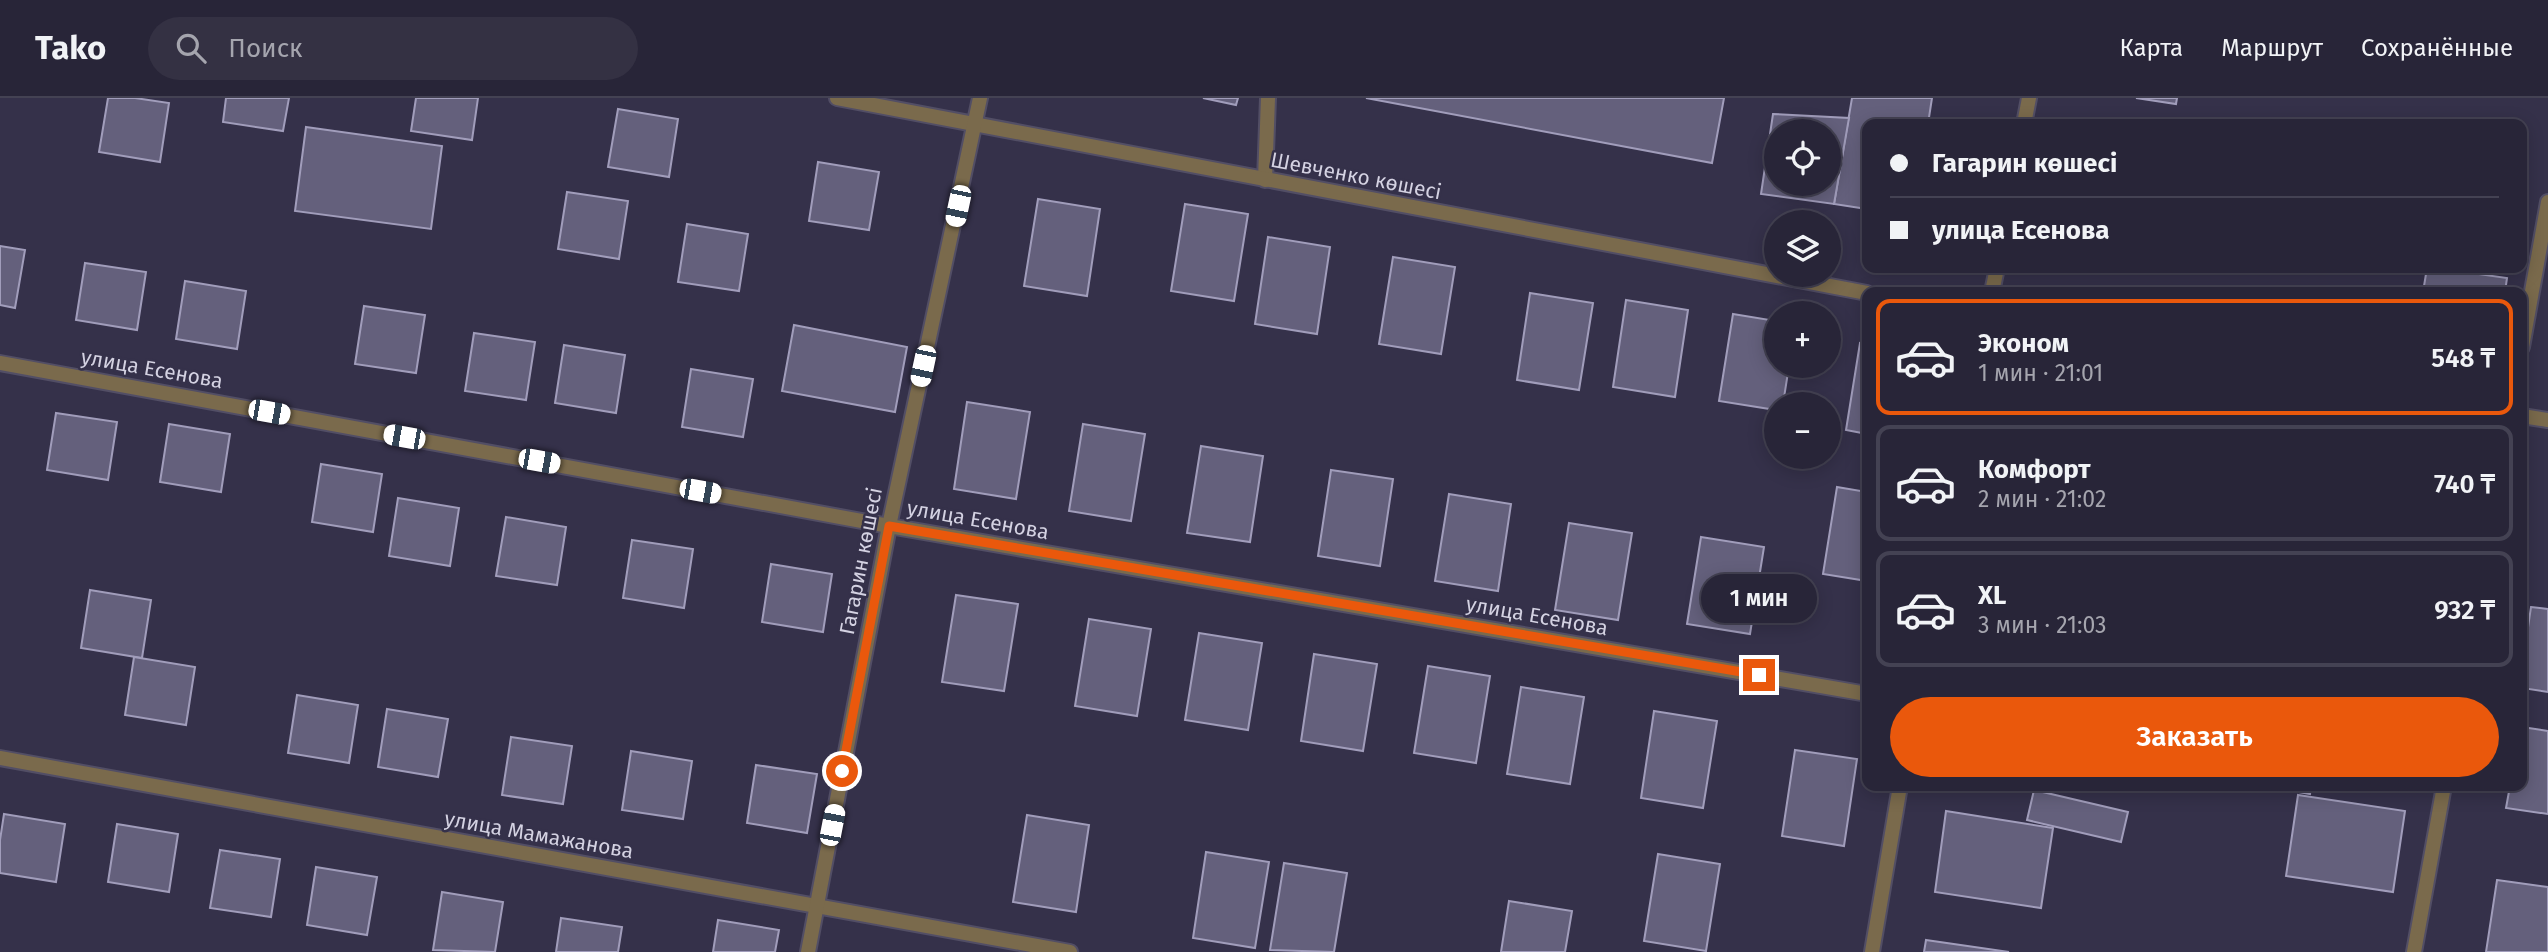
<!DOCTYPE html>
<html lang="ru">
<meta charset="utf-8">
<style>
body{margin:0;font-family:"Fira Sans",sans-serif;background:#343143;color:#f1f3f6;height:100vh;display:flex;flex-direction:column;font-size:26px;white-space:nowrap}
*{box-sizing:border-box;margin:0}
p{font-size:23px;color:#a5a5ae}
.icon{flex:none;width:38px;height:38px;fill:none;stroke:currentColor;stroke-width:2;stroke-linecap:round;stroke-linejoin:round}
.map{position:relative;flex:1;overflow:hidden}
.sheet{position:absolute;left:1862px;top:189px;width:665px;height:504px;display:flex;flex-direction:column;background:#282538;border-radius:14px;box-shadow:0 4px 18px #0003,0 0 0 2px #444253}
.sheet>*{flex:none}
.hud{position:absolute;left:1862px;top:21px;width:665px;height:154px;border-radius:14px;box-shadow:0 4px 18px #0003,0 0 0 2px #444253;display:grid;align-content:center;height:154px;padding:0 28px;background:#282538}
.buttons{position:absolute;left:1764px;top:21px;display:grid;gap:14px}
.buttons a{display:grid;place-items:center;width:77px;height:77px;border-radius:50%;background:#282538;box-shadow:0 4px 18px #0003,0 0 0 2px #444253;font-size:35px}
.end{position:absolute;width:32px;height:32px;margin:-16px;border:9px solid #ea580c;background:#fff;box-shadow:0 0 0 4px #fff}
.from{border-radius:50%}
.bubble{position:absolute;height:49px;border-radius:24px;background:#282538;box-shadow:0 4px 18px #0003,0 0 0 2px #444253;font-size:23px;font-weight:600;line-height:49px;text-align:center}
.car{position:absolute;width:21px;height:42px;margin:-21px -10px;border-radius:9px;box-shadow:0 0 5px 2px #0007;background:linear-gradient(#fff 24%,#345 0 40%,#fff 0 76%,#345 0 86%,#fff 0)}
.hud b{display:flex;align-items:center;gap:24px;height:66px;font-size:26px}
.hud b+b{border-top:2px solid #444253}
.hud i{width:18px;height:18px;background:#f1f3f6}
ul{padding:12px 0 0;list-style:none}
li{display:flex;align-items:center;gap:21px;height:116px;margin:0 14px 10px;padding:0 14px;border:4px solid #444253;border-radius:14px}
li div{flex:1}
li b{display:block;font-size:26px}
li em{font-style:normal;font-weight:600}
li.current{border-color:#ea580c}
li>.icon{width:63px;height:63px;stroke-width:1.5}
.cta{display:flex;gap:14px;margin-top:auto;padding:14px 28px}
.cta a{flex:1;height:80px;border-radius:42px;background:#ea580c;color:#fff;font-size:28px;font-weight:600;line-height:80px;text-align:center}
header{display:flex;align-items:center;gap:42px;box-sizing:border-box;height:98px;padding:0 35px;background:#282538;border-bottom:2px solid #444253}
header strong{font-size:33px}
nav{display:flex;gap:38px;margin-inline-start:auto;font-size:24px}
.search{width:490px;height:63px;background:#343143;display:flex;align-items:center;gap:18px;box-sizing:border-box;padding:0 24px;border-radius:38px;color:#a5a5ae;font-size:26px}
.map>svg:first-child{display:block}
.building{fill:#64607c;stroke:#a19dbb;stroke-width:2;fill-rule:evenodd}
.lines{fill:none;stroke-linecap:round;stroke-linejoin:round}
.service-casing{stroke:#524e65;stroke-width:18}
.minor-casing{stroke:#524e65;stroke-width:18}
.tertiary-casing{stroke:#524e65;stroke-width:18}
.service{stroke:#7a6a4c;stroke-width:14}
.minor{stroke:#7a6a4c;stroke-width:14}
.tertiary{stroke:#7a6a4c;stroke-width:14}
.route{stroke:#ea580c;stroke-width:9}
.labels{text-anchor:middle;stroke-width:5;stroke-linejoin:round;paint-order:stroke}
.street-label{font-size:21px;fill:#d4d2e2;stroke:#35314a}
</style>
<header>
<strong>Tako</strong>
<div class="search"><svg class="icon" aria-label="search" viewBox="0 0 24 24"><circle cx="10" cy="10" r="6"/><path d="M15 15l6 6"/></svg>Поиск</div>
<nav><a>Карта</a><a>Маршрут</a><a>Сохранённые</a></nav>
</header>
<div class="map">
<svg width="2548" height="854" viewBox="0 0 2548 854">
<rect width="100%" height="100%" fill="#35314a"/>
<g class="building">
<path d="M108,0h27l34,5 -9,59 -61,-10z"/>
<path d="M226,0h63l-6,33 -60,-9z"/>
<path d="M416,0h62l-6,42 -61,-9z"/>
<path d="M1203,0h35l-2,7z"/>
<path d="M1366,0h358l-12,65z"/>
<path d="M1852,0h80l-4,26h-61v85l-33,-5z"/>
<path d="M2136,0h41l-1,6z"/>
<path d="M618,11l60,10 -9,58 -61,-10z"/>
<path d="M1773,16l76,4 -15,86 -73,-10zM1776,33h53v53h-53z"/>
<path d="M306,29l136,19 -11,83 -136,-18z"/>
<path d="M818,64l61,10 -10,58 -60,-9z"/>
<path d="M567,94l61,9 -9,58 -61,-10z"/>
<path d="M1038,101l62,10 -13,87 -63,-10z"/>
<path d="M1185,106l63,10 -14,87 -63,-10z"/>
<path d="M687,126l61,10 -9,57 -61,-9z"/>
<path d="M1268,139l62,10 -13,87 -62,-10z"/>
<path d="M0,148l25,4 -10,58 -15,-3z"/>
<path d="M1393,159l62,10 -14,87 -62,-10z"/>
<path d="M85,165l61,9 -9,58 -61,-10z"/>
<path d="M2427,170h45l-1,5 36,5 -2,14h-82z"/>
<path d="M185,183l61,10 -9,58 -61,-10z"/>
<path d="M1530,195l63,10 -14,87 -62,-10z"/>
<path d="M1626,202l62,10 -13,87 -62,-10z"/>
<path d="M364,208l61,9 -9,58 -61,-9z"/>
<path d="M1733,216l43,7v45h13l-6,38h-7v6l-57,-9z"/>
<path d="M794,227l113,22 -12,65 -113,-21z"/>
<path d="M474,235l61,9 -9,58 -61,-9z"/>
<path d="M1860,245l7,2v89l-21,-4z"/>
<path d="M564,247l61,10 -9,58 -61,-10z"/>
<path d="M691,271l62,10 -10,58 -61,-10z"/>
<path d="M967,304l63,10 -14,87 -62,-10z"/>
<path d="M56,315l61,9 -9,58 -61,-10z"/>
<path d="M169,326l61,10 -9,58 -61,-10z"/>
<path d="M1083,326l62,10 -14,87 -62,-10z"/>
<path d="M1201,348l62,10 -13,86 -63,-9z"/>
<path d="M321,366l61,10 -9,58 -61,-10z"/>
<path d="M1331,372l62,9 -13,87 -62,-10z"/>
<path d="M1837,389l30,5v89l-44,-7z"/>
<path d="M1449,396l62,10 -13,87 -63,-10z"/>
<path d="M398,400l61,10 -9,58 -61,-10z"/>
<path d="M506,419l60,10 -9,58 -61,-9z"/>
<path d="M1569,425l63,10 -14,87 -63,-10z"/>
<path d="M1701,439l63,10 -14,87 -63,-10z"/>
<path d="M632,442l61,9 -9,59 -61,-10z"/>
<path d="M771,466l61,10 -9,58 -61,-10z"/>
<path d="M90,492l61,10 -9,58 -61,-10z"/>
<path d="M956,497l62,9 -14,87 -62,-9z"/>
<path d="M2531,509l17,2v83l-26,-4v-20z"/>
<path d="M1089,521l62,10 -14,87 -62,-10z"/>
<path d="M1199,535l63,10 -14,87 -63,-10z"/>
<path d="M1314,556l63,10 -14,87 -62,-10z"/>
<path d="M134,559l61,10 -9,58 -61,-10z"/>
<path d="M1428,568l62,10 -14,87 -62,-10z"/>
<path d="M1521,589l63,10 -14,87 -63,-10z"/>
<path d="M297,597l61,10 -9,58 -61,-10z"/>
<path d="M387,611l61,10 -10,58 -60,-10z"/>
<path d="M1654,613l63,10 -14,87 -62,-10z"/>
<path d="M2522,629l26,4v83l-42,-6 4,-22h12z"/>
<path d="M511,639l61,9 -9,58 -61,-9z"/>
<path d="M1795,652l62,9 -13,87 -62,-10z"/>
<path d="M631,653l61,10 -9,58 -61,-9z"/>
<path d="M756,667l61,9 -10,59 -60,-10z"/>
<path d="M2266,688h45l-1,8z"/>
<path d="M2034,692l94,22 -7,30 -94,-22z"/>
<path d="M2298,697l107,16 -12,81 -107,-16z"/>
<path d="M1946,713l107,17 -12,80 -106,-16z"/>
<path d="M4,716l61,10 -9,58 -56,-9v-33z"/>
<path d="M1027,717l62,10 -13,87 -63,-10z"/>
<path d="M117,726l61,10 -9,58 -61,-10z"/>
<path d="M220,752l60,9 -9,58 -61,-9z"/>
<path d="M1206,754l63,10 -14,86 -62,-10z"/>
<path d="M1658,756l62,10 -14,87 -62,-10z"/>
<path d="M1284,765l63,10 -13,79 -64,-2z"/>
<path d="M316,769l61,10 -10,58 -60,-10z"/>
<path d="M2497,782l51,7v65h-62z"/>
<path d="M442,794l61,10 -8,50 -62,-2z"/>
<path d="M1509,803l63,10 -7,41h-64z"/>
<path d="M561,820l61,9 -4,25h-62z"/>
<path d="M718,822l61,10 -4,22h-62z"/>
<path d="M1926,842l83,12h-85z"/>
</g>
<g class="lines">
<defs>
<path id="service" d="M1265,82l3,-82"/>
<g id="minor">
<path d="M2024,26l5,-26"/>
<path d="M1992,194l5,-24"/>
<path d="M2522,249l26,-145"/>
<path d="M0,265l889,163 978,168"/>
<path d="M0,660l1070,194"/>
<path d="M1872,854l28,-166"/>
<path d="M2414,854l30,-166"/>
</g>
<g id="tertiary">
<path d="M837,0l1030,195"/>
<path d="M2522,318l26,4"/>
<path d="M808,854l81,-426 91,-428"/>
</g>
</defs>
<use href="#service" class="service-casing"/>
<use href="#minor" class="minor-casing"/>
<use href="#tertiary" class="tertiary-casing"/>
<use href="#service" class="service"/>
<use href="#minor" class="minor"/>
<use href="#tertiary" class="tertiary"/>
</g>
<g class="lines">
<path class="route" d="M842,673l47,-245 870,149"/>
</g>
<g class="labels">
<g class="street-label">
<text transform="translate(1356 78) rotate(11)" y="7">Шевченко көшесі</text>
<text transform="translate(152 271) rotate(10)" y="7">улица Есенова</text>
<text transform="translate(978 422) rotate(10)" y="7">улица Есенова</text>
<text transform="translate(861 463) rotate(-79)" y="7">Гагарин көшесі</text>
<text transform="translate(1537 518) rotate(10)" y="7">улица Есенова</text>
<text transform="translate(539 737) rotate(10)" y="7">улица Мамажанова</text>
</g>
</g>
</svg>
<div class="buttons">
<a><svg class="icon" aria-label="locate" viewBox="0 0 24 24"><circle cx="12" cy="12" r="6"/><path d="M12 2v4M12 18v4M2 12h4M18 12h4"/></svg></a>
<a><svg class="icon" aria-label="layers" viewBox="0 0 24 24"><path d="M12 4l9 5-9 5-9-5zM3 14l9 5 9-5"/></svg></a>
<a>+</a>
<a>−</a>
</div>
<i class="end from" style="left:842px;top:673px"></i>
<i class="end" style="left:1759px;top:577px"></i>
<div class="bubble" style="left:1701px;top:476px;width:116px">1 мин</div>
<i class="car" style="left:958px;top:108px;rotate:192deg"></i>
<i class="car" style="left:923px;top:268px;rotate:192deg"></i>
<i class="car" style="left:269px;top:314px;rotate:100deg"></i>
<i class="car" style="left:404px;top:339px;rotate:280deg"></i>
<i class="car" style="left:539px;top:363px;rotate:100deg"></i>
<i class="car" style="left:700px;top:393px;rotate:100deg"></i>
<i class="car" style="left:832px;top:727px;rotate:11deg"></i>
<div class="hud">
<b><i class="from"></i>Гагарин көшесі</b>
<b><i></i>улица Есенова</b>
</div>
<section class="sheet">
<ul>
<li class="current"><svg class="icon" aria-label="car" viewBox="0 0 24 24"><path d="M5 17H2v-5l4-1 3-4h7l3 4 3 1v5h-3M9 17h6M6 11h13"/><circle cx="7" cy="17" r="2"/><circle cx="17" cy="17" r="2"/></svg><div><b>Эконом</b><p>1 мин · 21:01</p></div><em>548 ₸</em></li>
<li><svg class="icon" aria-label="car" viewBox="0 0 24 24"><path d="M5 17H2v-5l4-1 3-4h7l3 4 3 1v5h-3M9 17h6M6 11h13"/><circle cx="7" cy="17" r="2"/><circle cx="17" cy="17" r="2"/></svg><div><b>Комфорт</b><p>2 мин · 21:02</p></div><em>740 ₸</em></li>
<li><svg class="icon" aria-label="car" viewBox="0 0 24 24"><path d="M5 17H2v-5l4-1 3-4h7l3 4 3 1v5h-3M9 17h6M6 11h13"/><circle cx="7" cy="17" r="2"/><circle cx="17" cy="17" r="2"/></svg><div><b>XL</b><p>3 мин · 21:03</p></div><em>932 ₸</em></li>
</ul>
<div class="cta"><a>Заказать</a></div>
</section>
</div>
